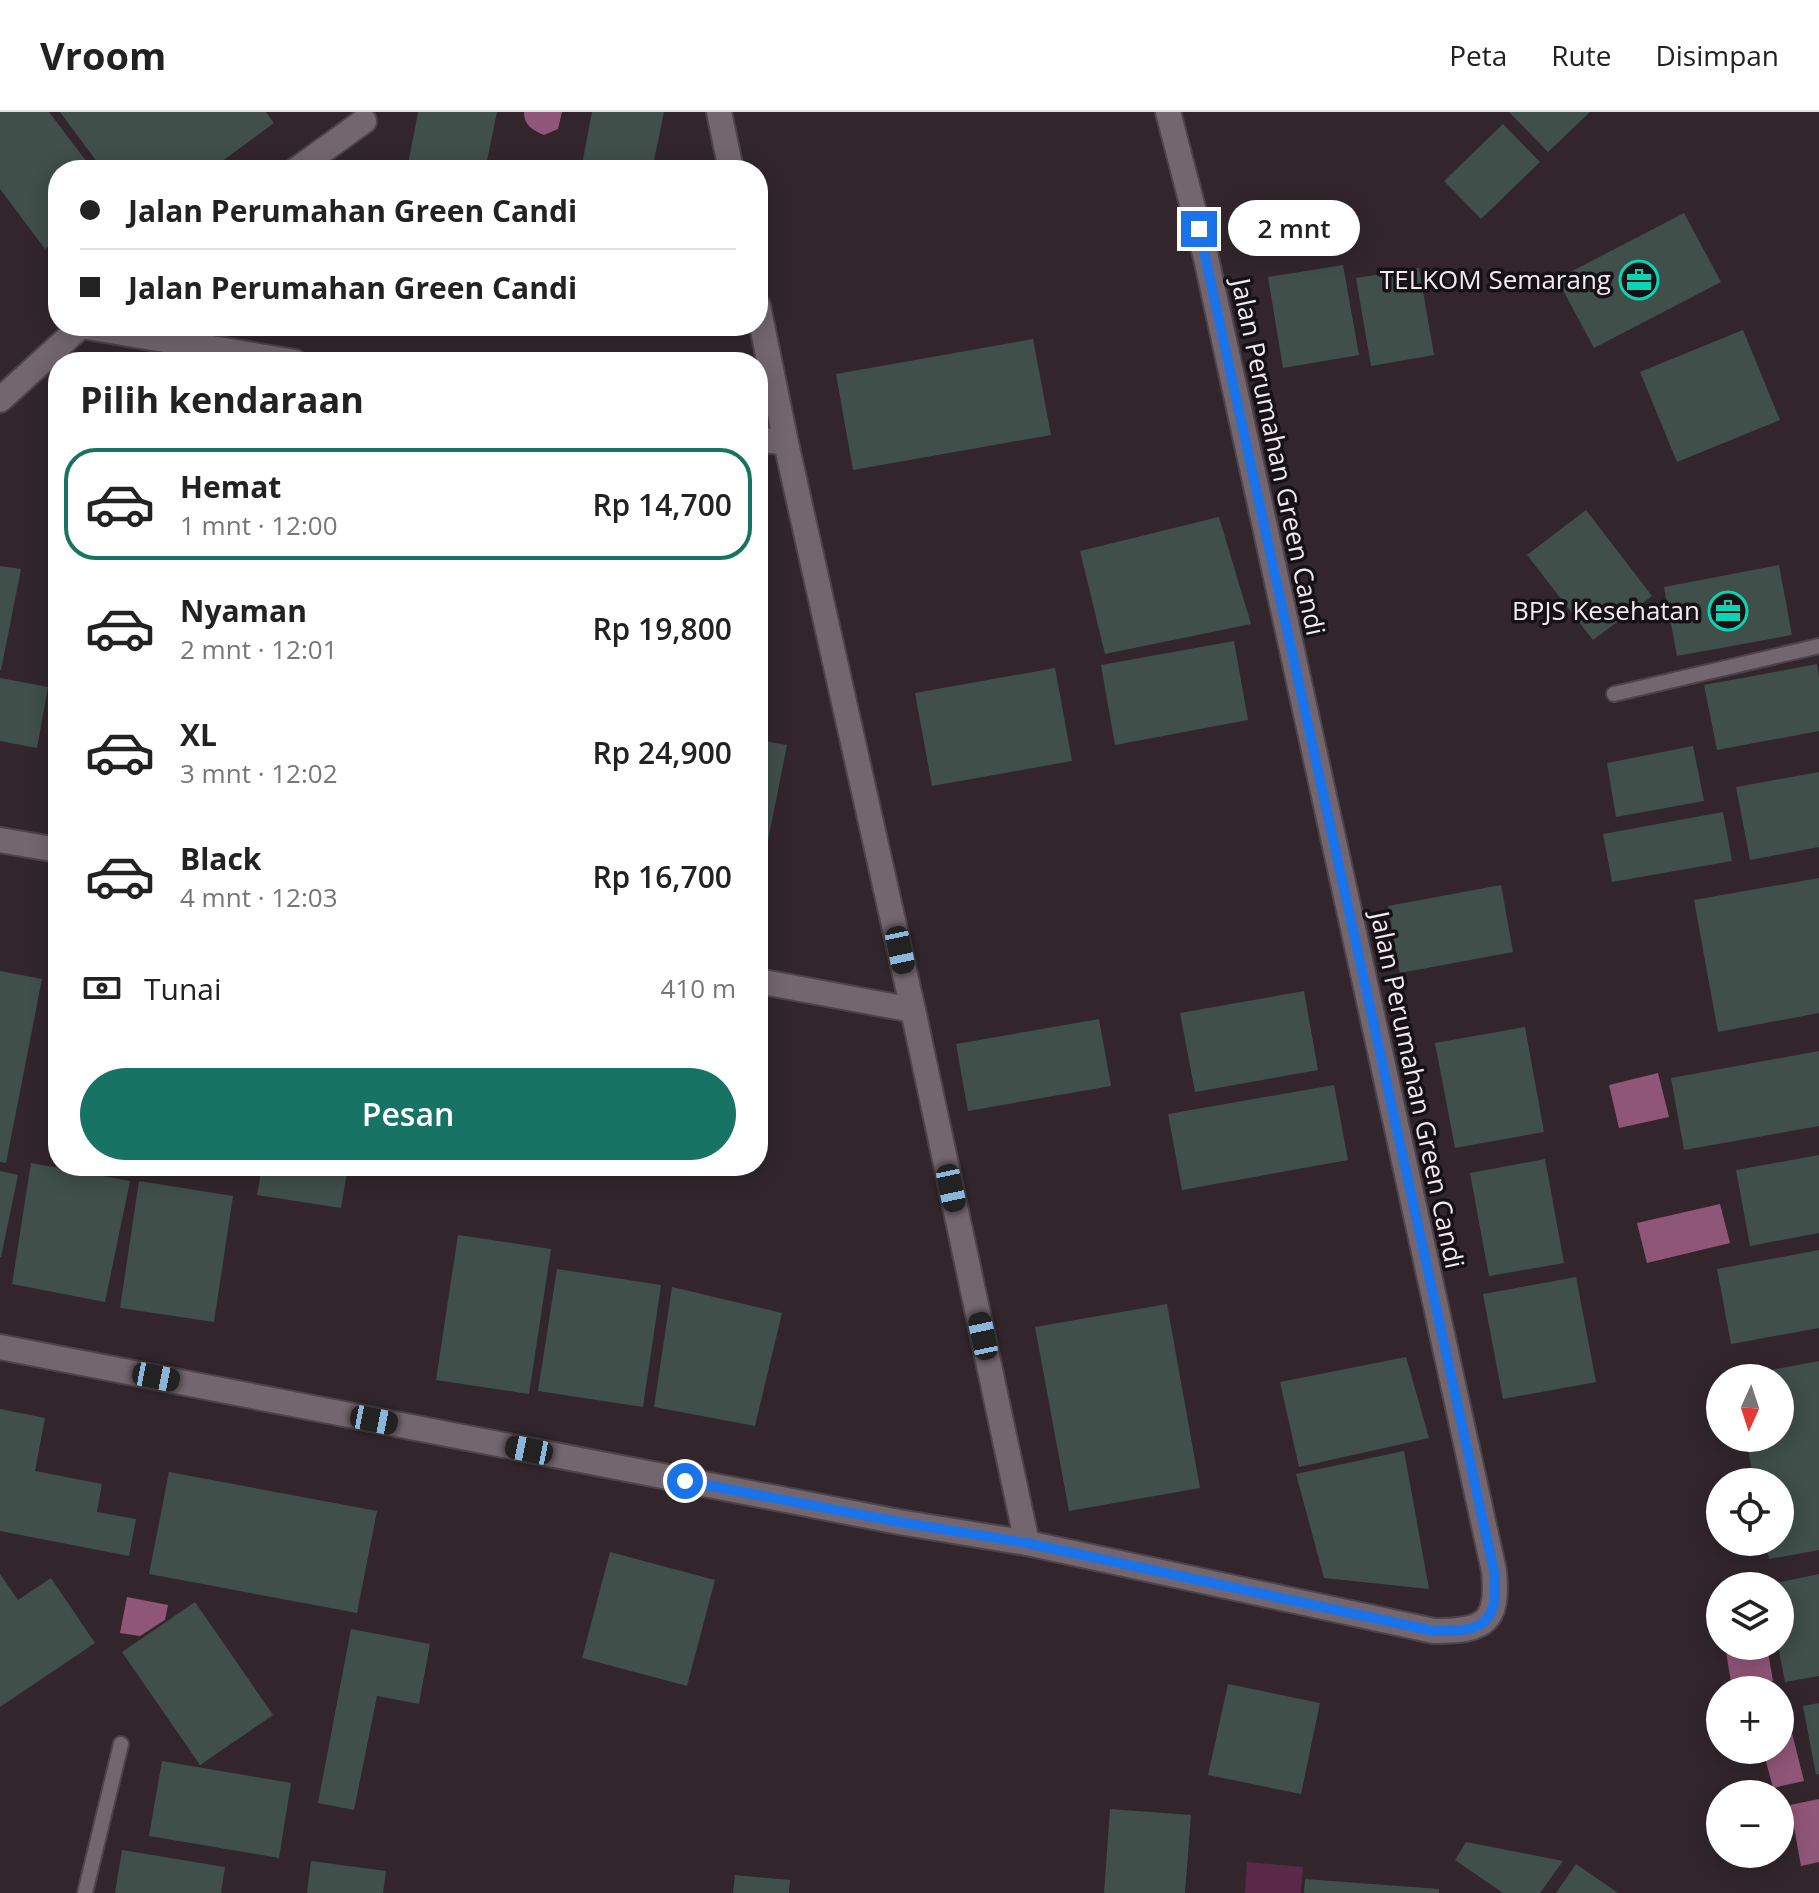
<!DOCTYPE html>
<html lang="id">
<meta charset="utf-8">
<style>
body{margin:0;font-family:"Open Sans",sans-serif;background:#f2f2f2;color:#222;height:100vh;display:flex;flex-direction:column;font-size:30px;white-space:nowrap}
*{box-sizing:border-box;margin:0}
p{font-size:26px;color:#767676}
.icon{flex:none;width:44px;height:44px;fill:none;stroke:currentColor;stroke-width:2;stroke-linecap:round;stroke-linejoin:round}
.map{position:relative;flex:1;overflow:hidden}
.panel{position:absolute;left:48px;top:240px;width:720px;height:824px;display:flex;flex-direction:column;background:#fff;border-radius:32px;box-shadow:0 4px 20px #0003}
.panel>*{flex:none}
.hud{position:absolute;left:48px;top:48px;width:720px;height:176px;border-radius:32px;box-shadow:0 4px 20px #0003;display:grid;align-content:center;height:176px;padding:0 32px;background:#fff}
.needle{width:52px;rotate:183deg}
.buttons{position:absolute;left:1706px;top:1252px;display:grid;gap:16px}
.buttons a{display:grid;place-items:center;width:88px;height:88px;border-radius:50%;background:#fff;box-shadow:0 4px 20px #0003;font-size:40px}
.end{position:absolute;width:36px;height:36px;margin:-18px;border:10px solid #1a73e8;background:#fff;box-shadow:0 0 0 4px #fff}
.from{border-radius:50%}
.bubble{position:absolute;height:56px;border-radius:28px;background:#fff;box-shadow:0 4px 20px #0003;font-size:26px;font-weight:600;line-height:56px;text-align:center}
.car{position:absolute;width:24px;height:48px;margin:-24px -12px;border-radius:10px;box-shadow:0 0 6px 2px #0007;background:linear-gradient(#222 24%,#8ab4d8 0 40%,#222 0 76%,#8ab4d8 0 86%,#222 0)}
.hud b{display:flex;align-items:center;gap:28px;height:76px;font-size:30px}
.hud b+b{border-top:2px solid #e0e0e0}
.hud i{width:20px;height:20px;background:#222}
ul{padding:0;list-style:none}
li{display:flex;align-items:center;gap:24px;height:112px;margin:0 16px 12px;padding:0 16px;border:4px solid transparent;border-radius:32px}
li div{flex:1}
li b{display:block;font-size:30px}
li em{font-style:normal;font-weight:600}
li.selected{border-color:#177364}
li>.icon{width:72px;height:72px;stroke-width:1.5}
h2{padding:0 32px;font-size:36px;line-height:96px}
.pay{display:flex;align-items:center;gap:20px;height:88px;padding:0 32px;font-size:30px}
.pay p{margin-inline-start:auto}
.action{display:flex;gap:16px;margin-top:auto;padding:16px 32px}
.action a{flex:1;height:92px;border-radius:48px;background:#177364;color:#fff;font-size:32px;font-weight:600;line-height:92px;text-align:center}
header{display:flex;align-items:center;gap:48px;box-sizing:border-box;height:112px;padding:0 40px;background:#fff;border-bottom:2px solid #e0e0e0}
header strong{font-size:38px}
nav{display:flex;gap:44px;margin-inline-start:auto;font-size:28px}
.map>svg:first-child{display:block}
.green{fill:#5a2947}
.water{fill:#905678}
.building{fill:#404f4a}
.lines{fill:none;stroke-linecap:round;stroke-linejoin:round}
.service-casing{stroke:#4d4449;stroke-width:18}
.minor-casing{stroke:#4d4449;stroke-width:28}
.service{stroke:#74666e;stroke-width:14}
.minor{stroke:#74666e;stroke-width:24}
.route{stroke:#1a73e8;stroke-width:10}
.labels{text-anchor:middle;stroke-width:7;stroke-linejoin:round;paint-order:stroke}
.poi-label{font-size:26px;fill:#f1eaee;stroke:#161114;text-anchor:end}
.street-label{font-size:26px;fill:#f1eaee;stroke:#161114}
</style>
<header>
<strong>Vroom</strong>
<nav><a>Peta</a><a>Rute</a><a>Disimpan</a></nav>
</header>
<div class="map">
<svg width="1819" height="1781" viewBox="0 0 1819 1781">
<rect width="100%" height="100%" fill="#32262c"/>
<path class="green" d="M1247,1750l56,5 -2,26h-56z"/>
<g class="water">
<path d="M524,0h38l-4,17 -14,6c-11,-5 -20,-9 -20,-23z"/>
<path d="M1658,961l11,44 -50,11 -10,-43z"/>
<path d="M1720,1092l10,39 -83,20 -10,-40z"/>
<path d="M127,1485l41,8 -3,15 -25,16 -20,-3z"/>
<path d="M1725,1534h42l6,35 -41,7z"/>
<path d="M1790,1613l14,56 -31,7 -10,-38h17v-22z"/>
<path d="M1819,1687v63l-18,4 -11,-61z"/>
</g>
<g class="building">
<path d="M0,0h49l44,58h-35v70l-13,9 -45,-60z"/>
<path d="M60,0h206l8,11 -64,47h-107z"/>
<path d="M418,0h79l-12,58h-78z"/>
<path d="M592,0h72l-12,58h-71z"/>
<path d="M1509,0h81l-42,40z"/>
<path d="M1503,12l37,38 -59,57 -37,-38z"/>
<path d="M1684,101l37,69 -127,66 -37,-69z"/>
<path d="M1343,153l16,90 -76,13 -15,-91z"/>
<path d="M1419,156l15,87 -63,11 -15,-88z"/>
<path d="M1743,218l37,90 -103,42 -37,-90z"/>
<path d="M1033,227l18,96 -198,35 -17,-96z"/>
<path d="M1586,398l66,86 -59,44 -66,-85z"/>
<path d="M1219,405l32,107 -146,30 -25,-103z"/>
<path d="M1779,453l13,70 -115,21 -13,-69z"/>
<path d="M0,454l21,3 -20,101h-1z"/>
<path d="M1234,529l14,79 -133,25 -14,-80z"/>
<path d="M1817,552l2,13v54l-102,19 -13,-65z"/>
<path d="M1055,556l17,93 -140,25 -17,-93z"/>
<path d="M0,566l48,9 -11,61 -37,-7z"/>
<path d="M57,596h1v42l-9,-2z"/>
<path d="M758,628l29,5 -28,141h-1z"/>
<path d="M1693,634l11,55 -88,16 -9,-54z"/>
<path d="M1819,660v75l-69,13 -14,-73z"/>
<path d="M1723,700l9,49 -120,21 -9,-48z"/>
<path d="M1819,766v135l-101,19 -24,-132z"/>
<path d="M1501,773l12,67 -113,21 -12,-67z"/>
<path d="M0,859l42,8 -36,184 -6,-1z"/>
<path d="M1304,879l14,79 -123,22 -15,-79z"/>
<path d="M1099,907l12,67 -143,25 -12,-67z"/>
<path d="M1525,915l19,105 -89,16 -20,-105z"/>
<path d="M1819,939v75l-135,24 -13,-72z"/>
<path d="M1334,973l14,75 -166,30 -14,-76z"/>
<path d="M1819,1043v78l-69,13 -14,-76z"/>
<path d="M1545,1047l19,104 -75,13 -19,-103z"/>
<path d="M31,1051l99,18 -25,121 -93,-18z"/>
<path d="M262,1054h86l-7,42 -84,-13z"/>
<path d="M0,1059l18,4 -17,82h-1z"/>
<path d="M139,1069l94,15 -19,126 -94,-14z"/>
<path d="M458,1123l93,14 -22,145 -93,-14z"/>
<path d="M1819,1138v78l-88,16 -14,-75z"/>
<path d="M557,1157l104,16 -18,122 -105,-16z"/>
<path d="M1576,1165l20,105 -93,17 -20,-105z"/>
<path d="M672,1175l110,26 -27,113 -101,-19z"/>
<path d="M1167,1192l33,184 -131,23 -34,-184z"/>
<path d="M1406,1245l23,81 -130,29 -19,-85z"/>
<path d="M1819,1249v189l-50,9 -3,-17h14v-60h-26l-8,-44h34v-60h-46v-1z"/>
<path d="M0,1297l45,9 -10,53 67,13 -5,28 39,7 -7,37 -129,-25z"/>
<path d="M1404,1339l25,138 -105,-11 -28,-104z"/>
<path d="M169,1360l208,39 -20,102 -208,-39z"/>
<path d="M610,1440l105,28 -28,106 -105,-28z"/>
<path d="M0,1462l18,26 33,-22 44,65 -95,64z"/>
<path d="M1819,1462v102l-34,6 -7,-36h2v-60h-14v-1z"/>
<path d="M195,1490l78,113 -73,50 -78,-113z"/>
<path d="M351,1517l79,15 -11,60 -42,-8 -23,114 -36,-7z"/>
<path d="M1228,1572l92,19 -19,91 -93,-19z"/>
<path d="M1819,1591v71l-3,1 -13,-69z"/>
<path d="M162,1649l129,22 -12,75 -130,-22z"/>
<path d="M1110,1697l81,6 -6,78h-81z"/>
<path d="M1466,1730l97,19 -23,32h-37l-48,-33z"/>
<path d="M122,1738l103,17 -4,26h-106z"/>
<path d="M311,1749l75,10 -3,22h-76z"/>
<path d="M1576,1752l42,29h-62z"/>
<path d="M735,1763l55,5 -1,13h-56z"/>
<path d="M1305,1767l134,10v4h-135z"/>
</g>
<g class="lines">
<defs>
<g id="service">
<path d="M1614,582l205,-48"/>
<path d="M85,1781l36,-149"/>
</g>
<g id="minor">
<path d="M719,0l12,58"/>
<path d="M296,58l68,-49"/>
<path d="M758,194l28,137 127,567 114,533"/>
<path d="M81,214l214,36"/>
<path d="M0,288l81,-74"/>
<path d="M758,327l28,4"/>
<path d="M0,728l58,10"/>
<path d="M758,869l155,29"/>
<path d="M0,1235l899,175 128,21 407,88c51,0 65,-8 60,-60l-288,-1313 -38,-146"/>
</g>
</defs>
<use href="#service" class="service-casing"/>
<use href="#minor" class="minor-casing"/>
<use href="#service" class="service"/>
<use href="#minor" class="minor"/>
</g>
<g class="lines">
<path class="route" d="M685,1369l214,41 128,21 407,88c51,1 65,-8 60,-60l-295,-1342"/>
</g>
<defs>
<symbol id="office-ring" viewBox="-11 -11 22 22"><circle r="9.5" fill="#161114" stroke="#09d5b5" stroke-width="1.5"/><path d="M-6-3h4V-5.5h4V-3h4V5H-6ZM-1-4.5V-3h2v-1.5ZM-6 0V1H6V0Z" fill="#09d5b5"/></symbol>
</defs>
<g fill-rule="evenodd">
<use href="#office-ring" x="1617" y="146" width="44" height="44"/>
<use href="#office-ring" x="1706" y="477" width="44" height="44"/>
</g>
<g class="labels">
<g class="poi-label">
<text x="1611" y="177">TELKOM Semarang</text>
<text x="1700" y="508">BPJS Kesehatan</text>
</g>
<g class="street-label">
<text transform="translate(1278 345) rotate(78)" y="9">Jalan Perumahan Green Candi</text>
<text transform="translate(1417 978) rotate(78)" y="9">Jalan Perumahan Green Candi</text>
</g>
</g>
</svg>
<div class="buttons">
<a><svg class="needle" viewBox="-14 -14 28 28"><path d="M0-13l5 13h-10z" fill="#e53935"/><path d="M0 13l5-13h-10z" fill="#767676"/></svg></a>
<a><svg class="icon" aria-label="locate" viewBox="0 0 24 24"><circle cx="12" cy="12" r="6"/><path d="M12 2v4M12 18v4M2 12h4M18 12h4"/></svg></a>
<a><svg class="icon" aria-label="layers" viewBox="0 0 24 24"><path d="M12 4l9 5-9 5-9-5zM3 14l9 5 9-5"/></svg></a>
<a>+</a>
<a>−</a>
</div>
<i class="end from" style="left:685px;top:1369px"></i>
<i class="end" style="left:1199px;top:117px"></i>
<div class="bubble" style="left:1228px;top:88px;width:132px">2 mnt</div>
<i class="car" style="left:900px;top:838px;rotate:168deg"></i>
<i class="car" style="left:951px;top:1076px;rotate:168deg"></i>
<i class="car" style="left:983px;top:1224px;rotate:348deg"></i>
<i class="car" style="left:156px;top:1265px;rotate:101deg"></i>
<i class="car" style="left:374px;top:1308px;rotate:101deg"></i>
<i class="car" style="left:529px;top:1338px;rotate:281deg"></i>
<div class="hud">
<b><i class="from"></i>Jalan Perumahan Green Candi</b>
<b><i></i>Jalan Perumahan Green Candi</b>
</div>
<section class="panel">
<h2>Pilih kendaraan</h2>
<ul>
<li class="selected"><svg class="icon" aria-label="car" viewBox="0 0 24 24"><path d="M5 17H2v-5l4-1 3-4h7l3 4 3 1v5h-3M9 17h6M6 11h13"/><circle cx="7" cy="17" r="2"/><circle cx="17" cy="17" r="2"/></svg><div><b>Hemat</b><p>1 mnt · 12:00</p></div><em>Rp 14,700</em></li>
<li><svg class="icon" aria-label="car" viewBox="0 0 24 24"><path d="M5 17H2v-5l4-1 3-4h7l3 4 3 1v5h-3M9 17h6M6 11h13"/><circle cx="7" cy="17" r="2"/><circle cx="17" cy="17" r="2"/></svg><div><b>Nyaman</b><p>2 mnt · 12:01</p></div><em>Rp 19,800</em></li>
<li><svg class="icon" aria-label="car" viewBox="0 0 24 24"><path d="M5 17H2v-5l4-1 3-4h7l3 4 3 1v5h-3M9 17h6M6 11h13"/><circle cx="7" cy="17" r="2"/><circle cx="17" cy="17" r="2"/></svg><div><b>XL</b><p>3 mnt · 12:02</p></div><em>Rp 24,900</em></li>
<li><svg class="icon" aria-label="car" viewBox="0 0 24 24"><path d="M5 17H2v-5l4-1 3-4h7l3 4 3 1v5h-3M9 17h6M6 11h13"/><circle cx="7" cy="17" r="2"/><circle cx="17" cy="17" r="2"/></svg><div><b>Black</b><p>4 mnt · 12:03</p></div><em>Rp 16,700</em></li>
</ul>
<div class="pay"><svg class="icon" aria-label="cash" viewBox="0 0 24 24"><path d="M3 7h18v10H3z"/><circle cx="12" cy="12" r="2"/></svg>Tunai<p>410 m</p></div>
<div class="action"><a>Pesan</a></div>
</section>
</div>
